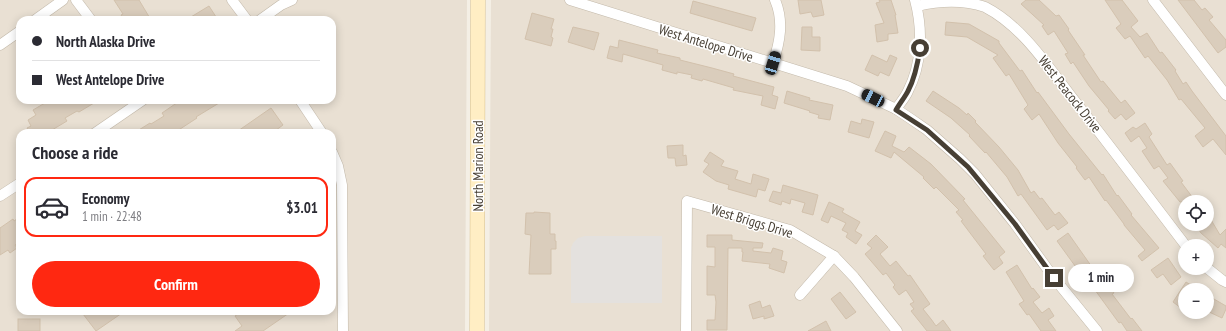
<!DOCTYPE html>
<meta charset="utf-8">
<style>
body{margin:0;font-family:"PT Sans Narrow",sans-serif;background:#f2f2f3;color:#2b2b33;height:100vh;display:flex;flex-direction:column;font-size:15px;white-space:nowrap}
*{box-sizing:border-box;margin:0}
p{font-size:13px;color:#7c7c81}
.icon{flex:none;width:22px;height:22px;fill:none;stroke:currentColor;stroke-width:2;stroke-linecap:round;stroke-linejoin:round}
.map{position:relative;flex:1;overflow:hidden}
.drawer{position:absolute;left:16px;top:129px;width:320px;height:186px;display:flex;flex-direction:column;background:#fff;border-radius:12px;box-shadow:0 2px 10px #0003}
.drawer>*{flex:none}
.top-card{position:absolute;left:16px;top:16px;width:320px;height:88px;border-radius:12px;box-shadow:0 2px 10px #0003;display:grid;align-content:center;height:88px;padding:0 16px;background:#fff}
.controls{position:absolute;left:1178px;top:195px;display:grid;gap:8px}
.controls a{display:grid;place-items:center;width:36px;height:36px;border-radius:50%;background:#fff;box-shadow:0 2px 10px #0003;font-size:20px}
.end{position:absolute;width:18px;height:18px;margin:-9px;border:5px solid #473f34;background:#fff;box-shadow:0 0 0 2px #fff}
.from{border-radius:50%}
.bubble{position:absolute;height:28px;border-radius:14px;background:#fff;box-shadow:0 2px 10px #0003;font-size:13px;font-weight:600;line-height:28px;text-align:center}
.car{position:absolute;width:12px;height:24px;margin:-12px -6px;border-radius:5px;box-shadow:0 0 3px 1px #0007;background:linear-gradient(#222 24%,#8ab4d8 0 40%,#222 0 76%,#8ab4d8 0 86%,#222 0)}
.top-card b{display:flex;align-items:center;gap:14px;height:38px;font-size:15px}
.top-card b+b{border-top:1px solid #e1e1e2}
.top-card i{width:10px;height:10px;background:#2b2b33}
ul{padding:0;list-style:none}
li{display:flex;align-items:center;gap:12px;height:60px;margin:0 8px 6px;padding:0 8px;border:2px solid #e1e1e2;border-radius:12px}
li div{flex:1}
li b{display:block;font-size:15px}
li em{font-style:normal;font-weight:600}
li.on{border-color:#ff2811}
li>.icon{width:36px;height:36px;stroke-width:1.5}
h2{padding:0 16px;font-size:18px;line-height:48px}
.cta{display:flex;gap:8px;margin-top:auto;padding:8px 16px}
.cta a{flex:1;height:46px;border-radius:24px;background:#ff2811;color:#fff;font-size:16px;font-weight:600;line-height:46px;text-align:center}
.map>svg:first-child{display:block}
.residential{fill:#e9e0d3;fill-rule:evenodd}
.parking{fill:#e4e1de}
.building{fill:#dacdbc;stroke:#d2c1ac}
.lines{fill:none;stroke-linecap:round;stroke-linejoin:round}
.minor-casing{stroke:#c3b9aa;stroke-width:11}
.secondary-casing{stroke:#d8c291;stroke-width:15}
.minor{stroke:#fff;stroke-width:10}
.secondary{stroke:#ffeec4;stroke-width:14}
.route{stroke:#473f34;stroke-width:5}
.labels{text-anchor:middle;stroke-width:3;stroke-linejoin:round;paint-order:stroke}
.street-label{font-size:14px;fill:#473f34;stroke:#fff}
</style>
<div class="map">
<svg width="1226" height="331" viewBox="0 0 1226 331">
<rect width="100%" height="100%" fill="#f4efe5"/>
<g class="residential">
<path d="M0,0h467l-2,331h-465zM20,20h312v80h-312zM20,133h312v178h-312z"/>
<path d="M491,0h735v331h-737zM1185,202h22v22h-22zM1185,246h22v22h-22zM1185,290h22v22h-22z"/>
</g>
<path class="parking" d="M585,236h77v67h-91v-55l2,-5 5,-5z"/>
<g class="building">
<path d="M114,0h25l12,20h-27l-3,-5 2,-1z"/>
<path d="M798,0h23l3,15 -11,2 -2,-5 -11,2z"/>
<path d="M879,0h12l5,15h-1l3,18 -10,1v6l-11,2 -2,-17 9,-2 -8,-20 4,-1z"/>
<path d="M1026,0h13l17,16 3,-1 10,14 -1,1 17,25h-2l18,27 2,-1 18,22 4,-3 10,13 -9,7 -5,-6 -6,5 -7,-8 1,-1 -20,-24 -16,-24 -2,2 -6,-10 3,-1 -14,-22 -6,4 -6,-9 2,-1 -23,-21z"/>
<path d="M1105,0h17l16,21 -7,6 9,10 7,-4 13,20 2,-1 14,18 -1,1 8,13 3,-2 6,9 34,45v19l-13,-16 -10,8 -8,-11 10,-8 -24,-29 -2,1 -12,-20 -19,-24 -3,2 -15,-22 -5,3 -9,-11 5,-4z"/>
<path d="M1178,0h16l8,10 3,-2 8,9 -4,3 17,20v7l-8,6z"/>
<path d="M693,1l63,17 -4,13 -62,-18z"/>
<path d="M209,6l9,14h-32z"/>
<path d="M532,13l22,6 -3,10h2l-2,8 2,1 -2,8 -26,-7z"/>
<path d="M946,22l23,2 30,17v2l21,28 2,-1 15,23 1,-1 31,42 33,41 1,-1 14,22 1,-1 14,19 -1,1 28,33 -17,13 -4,-5 7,-6 -21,-25v-1l-18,-24 -1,1 -16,-24 -4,3 -9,-12 1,-1 -19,-24 -19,-29 -7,6 -8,-11 4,-4 -19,-31 -3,2 -13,-18 5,-3 -31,-18 -22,-2z"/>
<path d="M573,27l26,6 -5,17 -26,-8z"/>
<path d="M802,27h10v10h8v14l-19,-1z"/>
<path d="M619,40l39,10 -1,3 23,5v2l32,8 22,6 -1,2 41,11 -2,8 6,2 -3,12 -14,-4 2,-9 -30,-6 1,-2 -31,-9 -1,2 -11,-3 1,-3 -15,-3v2l-15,-4 1,-5 -40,-11 -1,8 -15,-4 3,-12 8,2z"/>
<path d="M872,55l15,7 3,-7 7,3 -8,18 -9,-4 -2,4 -13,-6z"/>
<path d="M787,91l23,7 -1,2 24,5 -3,15 -12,-2 1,-3 -10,-3 1,-1 -26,-8z"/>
<path d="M933,91l26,17 8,7 1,-2 8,8 -1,1 24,25 19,23 13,23 3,-2 6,8 2,-1 13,17 4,-3 9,11 -10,7 -4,-5 -7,5 -26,-36 -3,2 -11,-19 -21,-25 -1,1 -16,-17 1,-1 -19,-17 -25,-17z"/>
<path d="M50,100h49l-20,12 -2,-1 -12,7 2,3 -20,12h-17l-3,-5 4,-2 -3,-6 8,-5 -3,-5z"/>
<path d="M181,100h43l-28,17 1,1 -23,15h-40l16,-10 1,1 13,-8 -2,-3z"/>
<path d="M271,108l12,17 -11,8h-37z"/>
<path d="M862,119l12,3 -5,16 -21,-6 3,-11 10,3z"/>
<path d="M1145,123l7,11 -3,3 18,28 3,-2 13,18 -2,1 15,20h-16l-17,-21 5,-3 -9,-12 -5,3 -12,-18 5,-3 -8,-12 -8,6 -6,-9 8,-6 3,2z"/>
<path d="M885,131l11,5 -4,10 12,6 5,-5 22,17 34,35 -2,1 42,52 -6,5 4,6 -9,7 -11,-14 3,-2 -25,-33 2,-1 -7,-8 3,-2 -23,-23 -2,2 -11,-11 1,-1 -30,-25 -3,6 -16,-7z"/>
<path d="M683,145v11l3,-1 1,10 -11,1 -1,-8h-7l-1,-12z"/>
<path d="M710,152l14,9 -3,5 17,5 -3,8 16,5 2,-10 16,5 -4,12 -7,-2 -2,8 -28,-8 1,-4 -13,-4 -13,-9 6,-8 -5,-3z"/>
<path d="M783,185l35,10 -5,20 -11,-3 3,-9 -14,-4 -1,5 -8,-3 -1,4 -12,-4 4,-10 8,2z"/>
<path d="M829,202l15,7 -2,3 18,10 -5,9 7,4 -6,9 -10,-7 2,-4 -6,-3 4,-7 -15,-7 -3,7 -7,-3z"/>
<path d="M534,212l16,1v21h5v7h1v8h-5v25h-22l2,-39 -6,-1 1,-21h8z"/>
<path d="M1207,213l13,22 6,-6v19l-5,-4 -3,4 -17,-15 -6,-9h12z"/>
<path d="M20,217v24l-5,4 2,3 -7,5 -2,-3 -8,5v-27l13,-9 1,2z"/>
<path d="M1068,233l31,44 2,-2 13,18 -2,1 19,25 1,-1 10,13h-15l-6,-9 -2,1 -32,-44 -1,2 -29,-40z"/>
<path d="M707,235h25v5l31,3 -1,5h-9v3l18,2 2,-5 10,3 -2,9 6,2 -3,11 -15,-5 1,-4 -28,-3 1,-9h-1v-4h-14l-1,82h-20v-10h8l1,-18 -1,-7h-8v-29l8,1v-20h-8z"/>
<path d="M876,235l12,12 -8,7 10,12 6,-5 12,15 2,-1 20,29 -7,5 8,10 5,7 7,-6 8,11h-24l-16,-20 3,-2 -4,-5 4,-2 -8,-12 -7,5 -6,-8 2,-2 -9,-12 -3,2 -18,-21 7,-6 -5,-4z"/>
<path d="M1168,258l13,19 -10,8 -8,-11 -6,4 -6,-8z"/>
<path d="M1017,265l15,24 1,-1 7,9 -7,5 9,11 7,-5 5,8 -6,4 8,11h-15l-12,-17 -2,1 -8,-11 5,-3 -18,-29z"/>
<path d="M1186,282l13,8h-14v12l-4,6 -8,-6z"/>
<path d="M840,292l16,20 -10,7 -15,-20z"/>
<path d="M1207,295l19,11v3l-4,9 -15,-7z"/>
<path d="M760,301l2,7 8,-3 4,11 -10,3v-3l-11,3 -4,-14z"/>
<path d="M88,311h37l-29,20 -13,-17z"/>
<path d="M242,311h50l-29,20h-28l7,-5 -7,-10z"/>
<rect x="18" y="319" width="22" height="12"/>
<path d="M826,321l5,10h-23z"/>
</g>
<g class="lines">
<defs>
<g id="minor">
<path d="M76,0l15,20"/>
<path d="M232,0l15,20"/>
<path d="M570,0l277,86 49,23 15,10 16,11 33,29 15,15 40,50 39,54 43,53"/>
<path d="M1153,0l73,95"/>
<path d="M917,6c22,-5 47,-6 68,1 37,19 62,58 86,89 39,50 77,100 115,150"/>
<path d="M35,20l28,-20"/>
<path d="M260,20l21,-15 11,-5"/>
<path d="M0,45l20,-14"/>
<path d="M773,63c7,-21 11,-42 2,-63"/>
<path d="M300,100l22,33"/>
<path d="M896,109c4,-6 9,-11 12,-18 14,-27 15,-61 7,-91"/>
<path d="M95,133l48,-33"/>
<path d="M332,152l6,14 4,19 1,146"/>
<path d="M0,196l20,-13"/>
<path d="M1207,268l15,12 4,2"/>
<path d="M800,295l34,-39"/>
<path d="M686,331l1,-130 103,29 44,26 20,21 43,54"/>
</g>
<path id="secondary" d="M477,331l1,-331"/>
</defs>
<use href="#minor" class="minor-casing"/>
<use href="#secondary" class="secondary-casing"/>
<use href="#minor" class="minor"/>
<use href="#secondary" class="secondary"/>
</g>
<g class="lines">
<path class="route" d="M920,48c-2,14 -5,30 -12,43 -3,6 -8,12 -12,19l31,20 41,37 47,57 39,54"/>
</g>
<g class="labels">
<g class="street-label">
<text transform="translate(706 43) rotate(17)" y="5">West Antelope Drive</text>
<text transform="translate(1070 94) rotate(52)" y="5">West Peacock Drive</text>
<text transform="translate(478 166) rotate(-90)" y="5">North Marion Road</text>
<text transform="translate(752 221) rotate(17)" y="5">West Briggs Drive</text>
</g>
</g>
</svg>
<div class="controls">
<a><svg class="icon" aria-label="locate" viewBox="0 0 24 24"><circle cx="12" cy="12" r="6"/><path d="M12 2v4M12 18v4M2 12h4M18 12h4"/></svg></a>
<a>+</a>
<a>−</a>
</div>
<i class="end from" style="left:920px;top:48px"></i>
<i class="end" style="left:1054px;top:278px"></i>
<div class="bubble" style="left:1068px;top:264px;width:66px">1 min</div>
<i class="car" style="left:773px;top:63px;rotate:17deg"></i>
<i class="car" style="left:873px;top:98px;rotate:296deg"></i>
<div class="top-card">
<b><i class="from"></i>North Alaska Drive</b>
<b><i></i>West Antelope Drive</b>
</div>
<section class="drawer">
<h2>Choose a ride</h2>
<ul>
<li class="on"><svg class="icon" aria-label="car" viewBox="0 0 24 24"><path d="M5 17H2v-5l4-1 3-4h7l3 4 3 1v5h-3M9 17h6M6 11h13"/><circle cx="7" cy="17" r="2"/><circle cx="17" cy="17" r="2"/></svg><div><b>Economy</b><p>1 min · 22:48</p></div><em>$3.01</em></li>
</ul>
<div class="cta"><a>Confirm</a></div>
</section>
</div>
